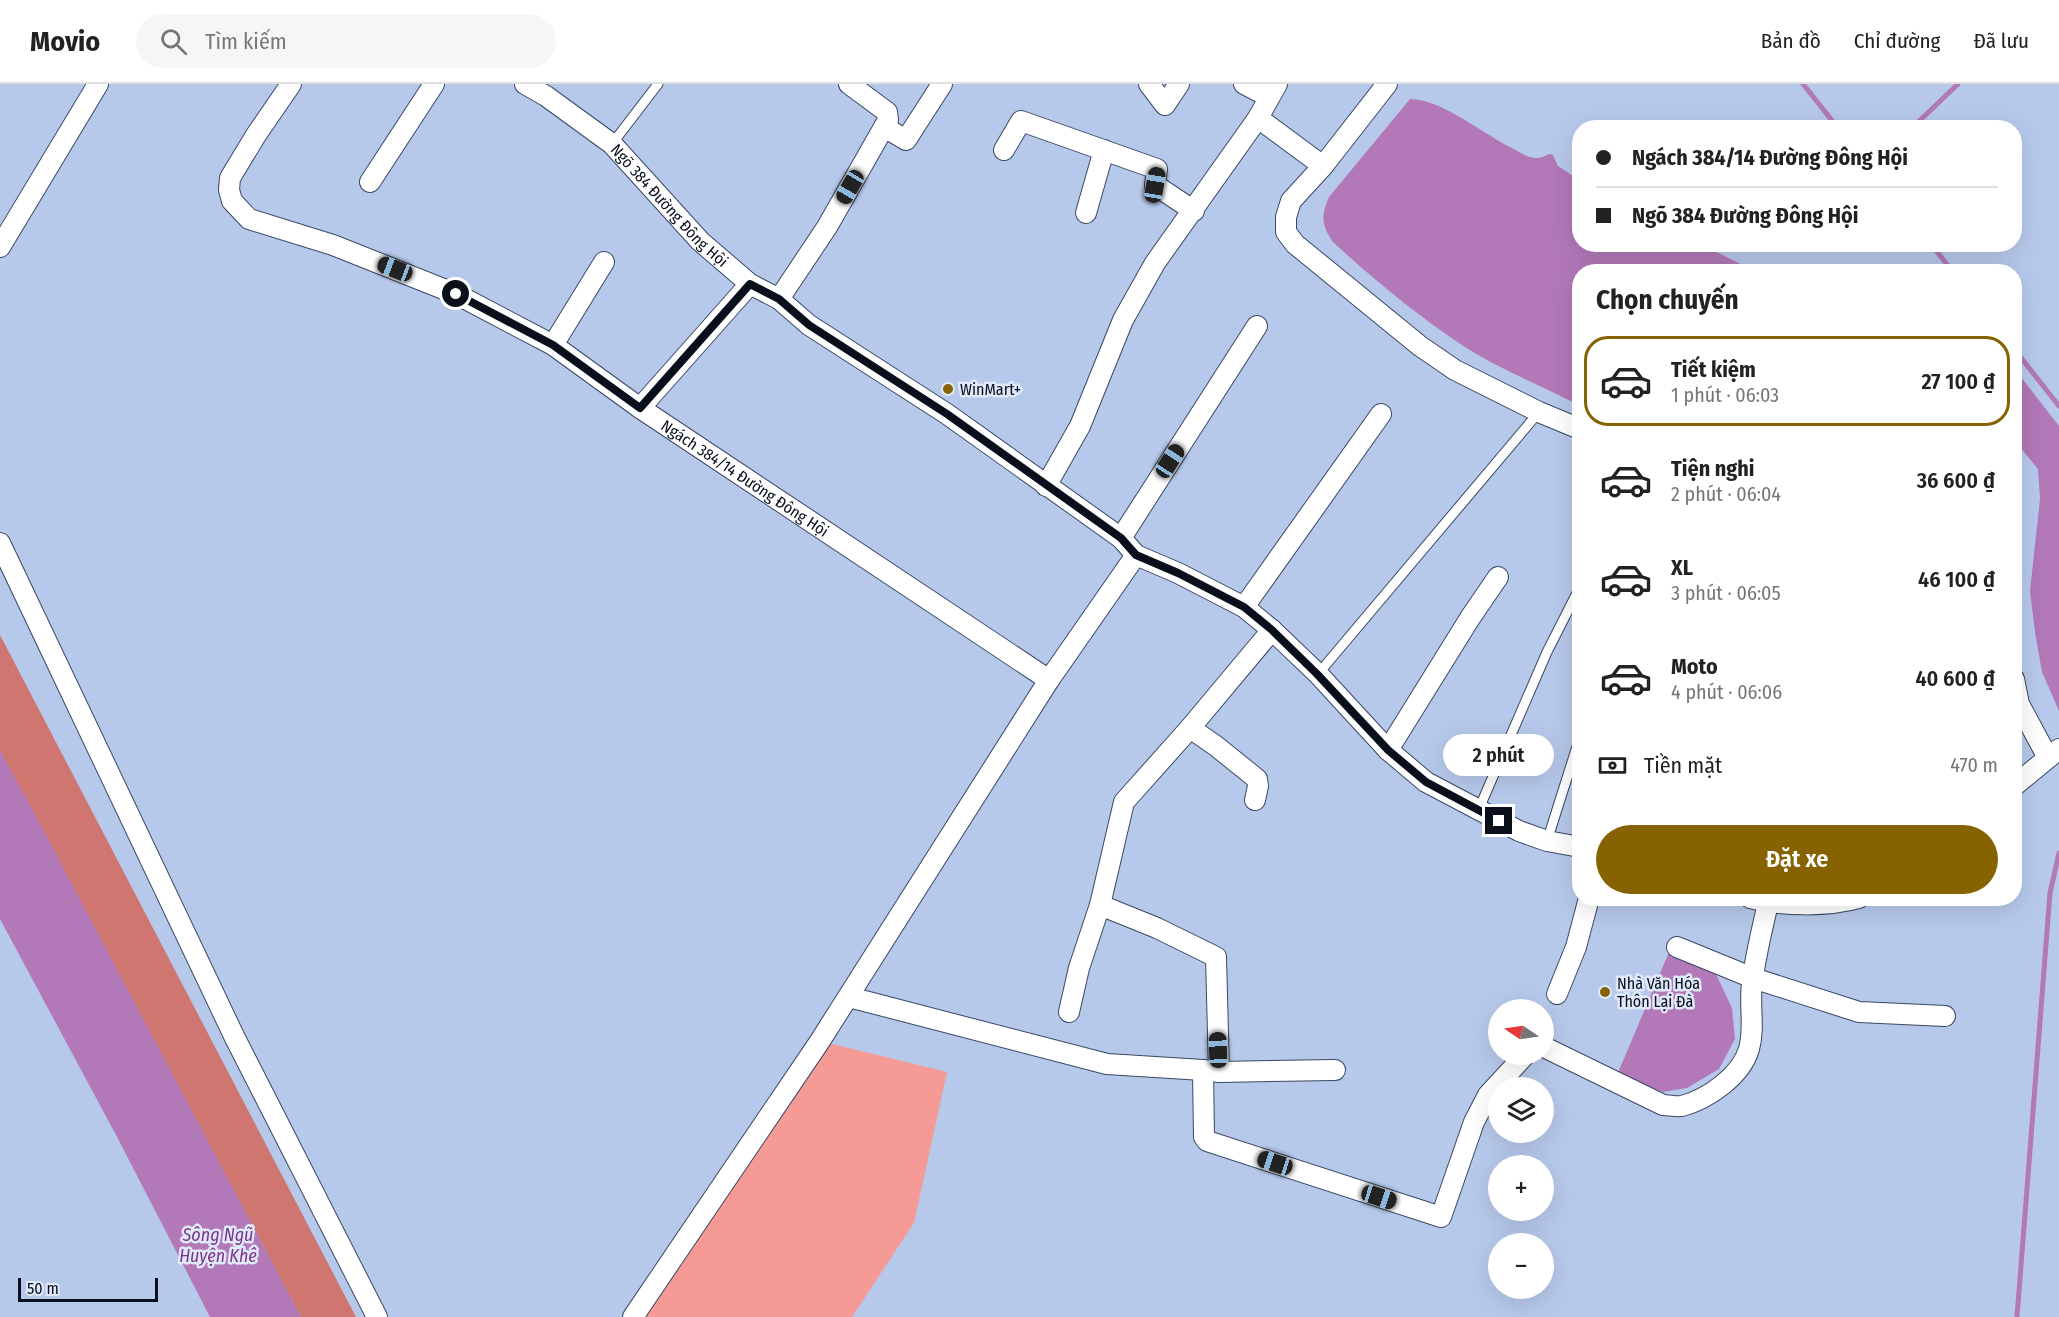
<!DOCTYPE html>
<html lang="vi">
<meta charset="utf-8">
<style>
body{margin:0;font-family:"Fira Sans Condensed",sans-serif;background:#f6f6f6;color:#222;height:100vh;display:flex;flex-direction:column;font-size:22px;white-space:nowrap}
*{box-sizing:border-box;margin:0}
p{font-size:20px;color:#767676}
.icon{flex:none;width:33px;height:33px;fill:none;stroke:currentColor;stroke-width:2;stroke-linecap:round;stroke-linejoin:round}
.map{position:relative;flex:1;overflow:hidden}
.side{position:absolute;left:1572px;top:180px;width:450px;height:642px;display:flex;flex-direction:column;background:#fff;border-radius:24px;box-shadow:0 6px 24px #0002}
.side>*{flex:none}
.hud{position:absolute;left:1572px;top:36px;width:450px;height:132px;border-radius:24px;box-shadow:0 6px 24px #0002;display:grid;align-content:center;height:132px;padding:0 24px;background:#fff}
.needle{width:39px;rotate:283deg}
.buttons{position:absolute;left:1488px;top:915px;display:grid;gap:12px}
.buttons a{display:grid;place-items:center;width:66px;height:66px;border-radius:50%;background:#fff;box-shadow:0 6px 24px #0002;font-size:30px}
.scale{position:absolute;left:18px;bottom:15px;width:140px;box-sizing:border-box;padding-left:6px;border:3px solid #090f1b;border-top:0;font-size:16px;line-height:21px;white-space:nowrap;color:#090f1b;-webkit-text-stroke:4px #e0e9fb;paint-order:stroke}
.end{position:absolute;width:27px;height:27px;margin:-14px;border:8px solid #090f1b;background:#fff;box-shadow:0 0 0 3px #fff}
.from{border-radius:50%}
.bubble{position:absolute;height:42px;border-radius:21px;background:#fff;box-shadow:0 6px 24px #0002;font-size:20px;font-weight:600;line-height:42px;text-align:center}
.car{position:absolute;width:18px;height:36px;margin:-18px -9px;border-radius:8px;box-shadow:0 0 4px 2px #0007;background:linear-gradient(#222 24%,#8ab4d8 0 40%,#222 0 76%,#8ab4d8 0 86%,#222 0)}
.hud b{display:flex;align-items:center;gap:21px;height:57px;font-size:22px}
.hud b+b{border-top:2px solid #e0e0e0}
.hud i{width:15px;height:15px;background:#222}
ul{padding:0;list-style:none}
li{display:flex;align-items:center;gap:18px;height:90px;margin:0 12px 9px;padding:0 12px;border:3px solid transparent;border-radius:24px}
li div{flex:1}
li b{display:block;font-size:22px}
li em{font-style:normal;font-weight:600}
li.on{border-color:#876300}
li>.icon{width:54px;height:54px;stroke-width:1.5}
h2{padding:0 24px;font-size:27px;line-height:72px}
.pay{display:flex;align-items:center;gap:15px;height:66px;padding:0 24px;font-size:22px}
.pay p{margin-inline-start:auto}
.button{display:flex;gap:12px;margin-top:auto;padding:12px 24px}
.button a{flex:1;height:69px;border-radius:36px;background:#876300;color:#fff;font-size:24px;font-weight:600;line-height:69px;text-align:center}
header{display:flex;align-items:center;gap:36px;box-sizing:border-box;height:84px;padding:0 30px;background:#fff;border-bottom:2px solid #e0e0e0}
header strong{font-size:28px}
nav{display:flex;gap:33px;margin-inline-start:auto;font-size:21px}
.search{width:420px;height:54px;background:#f6f6f6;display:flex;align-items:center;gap:15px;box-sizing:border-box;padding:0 21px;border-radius:33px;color:#767676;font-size:22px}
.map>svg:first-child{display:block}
.green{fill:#f59a95}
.forest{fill:#d07671}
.water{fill:#b278b8}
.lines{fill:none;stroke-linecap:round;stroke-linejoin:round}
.stream{stroke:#b278b8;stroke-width:5}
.service-casing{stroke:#394864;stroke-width:11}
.minor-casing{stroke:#394864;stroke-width:22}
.service{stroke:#fff;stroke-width:9}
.minor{stroke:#fff;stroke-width:20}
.route{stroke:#090f1b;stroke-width:8}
.poi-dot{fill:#876300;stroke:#e0e9fb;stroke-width:2}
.labels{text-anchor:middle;stroke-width:5;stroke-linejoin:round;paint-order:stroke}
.street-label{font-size:16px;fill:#090f1b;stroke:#e0e9fb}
.poi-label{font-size:16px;fill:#090f1b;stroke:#e0e9fb;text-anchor:start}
.water-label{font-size:18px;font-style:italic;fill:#7c3583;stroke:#e0e9fb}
</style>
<header>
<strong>Movio</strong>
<div class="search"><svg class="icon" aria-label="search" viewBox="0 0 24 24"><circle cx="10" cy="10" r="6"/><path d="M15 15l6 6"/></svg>Tìm kiếm</div>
<nav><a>Bản đồ</a><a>Chỉ đường</a><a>Đã lưu</a></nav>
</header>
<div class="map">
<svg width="2059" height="1233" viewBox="0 0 2059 1233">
<rect width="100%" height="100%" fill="#b7c9eb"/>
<path class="green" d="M820,957l127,31 -33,151 -62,94h-219z"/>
<path class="forest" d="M0,551l321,615 35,67h-55l-301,-566z"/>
<g class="water">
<path d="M1410,15c31,0 72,34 100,48 8,4 17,11 26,11 5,0 9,-2 13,-4l4,1 5,11 21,14 1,64 123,1 51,26 -174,1 -1,133c-37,-19 -78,-35 -114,-58 -47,-31 -91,-67 -132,-105 -12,-17 -12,-27 -4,-45z"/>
<path d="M2014,284l45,58v285l-17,-39 -7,-40 -5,-41 10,-92 -2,-30 -23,-28z"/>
<path d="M0,667l29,52 272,514h-91l-94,-182 -116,-216z"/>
<path d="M1669,868l45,18 18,38 3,31 -16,30 -32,19 -24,4 -46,-17z"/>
</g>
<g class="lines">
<g class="stream">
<path d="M1803,0l35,44"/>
<path d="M1912,44l46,-44"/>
<path d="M1931,160l22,28"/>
<path d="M2014,265l45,57"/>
<path d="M2017,1233l33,-424 9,-40"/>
</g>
<defs>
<g id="service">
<path d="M612,60l46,-60"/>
<path d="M1318,590l221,-262"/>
<path d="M1478,727l69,-159 33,-65"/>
<path d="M1547,757l33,-104"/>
</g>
<g id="minor">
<path id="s1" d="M291,0l-35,51 -26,43 -1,12 3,11 17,18 84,26 123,49 97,51 87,63 409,272"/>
<path id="s2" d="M525,0l21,12 66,48 88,97 50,43 29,15 30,26 138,89 174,124 15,17 42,18 66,34 28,23 46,44 70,76 38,32 93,49 28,10 33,6"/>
<path d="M1149,0l16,21 14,-21"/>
<path d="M1244,0l25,13"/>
<path d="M1387,0l-64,82 -32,35 -5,16v15l9,12 125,102 35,24 84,42 41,17"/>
<path d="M1258,34l65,48"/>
<path d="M884,43l22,13 36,-56"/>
<path d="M1004,66l17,-29 136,48 -2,16 39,26"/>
<path d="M370,98l64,-98"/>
<path d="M1086,129l18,-63"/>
<path d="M0,163l98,-163"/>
<path d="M779,215l48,-72 61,-107 -1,-8 -38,-28"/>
<path d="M553,261l51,-83"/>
<path d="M640,324l110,-124"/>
<path d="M1046,402l34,-60 43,-106 32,-57 103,-145 19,-34"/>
<path d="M1121,454l136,-212"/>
<path d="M0,459l234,493 143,281"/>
<path d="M1244,523l137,-193"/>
<path d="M2014,595l5,25 29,54"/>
<path d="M1190,644l26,18 41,33 1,7 -3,14"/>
<path d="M1388,666l82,-132 28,-41"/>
<path d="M2014,702l45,-37"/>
<path d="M1750,814c31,8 78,9 109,0"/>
<path d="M1100,821l57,23 59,29 3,115"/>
<path d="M1677,863l76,31 106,34 86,4"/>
<path d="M1557,910l19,-47 13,-49"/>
<path d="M849,913l258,67 96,6 16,2 116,-2"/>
<path d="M1069,928l10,-44 21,-63 24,-103 66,-74 82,-98"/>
<path d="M1544,963l119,58c6,0 13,2 19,1 26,-7 59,-30 67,-57 6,-21 0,-44 3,-65 3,-27 10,-54 16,-81"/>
<path d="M1203,986l1,67 3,4 234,76 33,-95 14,-27 38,-41"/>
<path d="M633,1233l187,-276 229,-361 87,-125"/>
</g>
</defs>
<use href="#service" class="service-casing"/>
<use href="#minor" class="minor-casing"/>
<use href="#service" class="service"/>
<use href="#minor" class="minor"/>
</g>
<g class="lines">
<path class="route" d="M456,210l97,51 87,63 110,-124 29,15 30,26 138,89 174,124 15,17 42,18 66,34 28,23 45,44 71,76 38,32 73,39"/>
</g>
<g class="poi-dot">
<circle cx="948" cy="305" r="6"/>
<circle cx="1605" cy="908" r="6"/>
</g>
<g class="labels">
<g class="street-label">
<text dy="6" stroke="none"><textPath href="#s2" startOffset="190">Ngõ 384 Đường Đông Hội</textPath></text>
<text dy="6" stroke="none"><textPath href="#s1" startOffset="724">Ngách 384/14 Đường Đông Hội</textPath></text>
</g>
<g class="poi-label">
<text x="960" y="311">WinMart+</text>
<text x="1617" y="905">Nhà Văn Hóa<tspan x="1617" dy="18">Thôn Lại Đà</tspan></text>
</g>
<g class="water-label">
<text x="218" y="1157">Sông Ngũ<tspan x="218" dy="21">Huyện Khê</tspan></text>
</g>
</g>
</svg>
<div class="buttons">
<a><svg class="needle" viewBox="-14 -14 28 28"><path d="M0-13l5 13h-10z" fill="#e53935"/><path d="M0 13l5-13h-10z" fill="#767676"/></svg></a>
<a><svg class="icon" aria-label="layers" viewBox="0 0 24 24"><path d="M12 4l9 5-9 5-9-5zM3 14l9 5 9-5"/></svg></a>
<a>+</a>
<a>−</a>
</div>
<div class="scale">50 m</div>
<i class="end from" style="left:456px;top:210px"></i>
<i class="end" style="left:1499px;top:737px"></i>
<div class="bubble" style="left:1443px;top:650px;width:111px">2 phút</div>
<i class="car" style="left:1155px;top:101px;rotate:10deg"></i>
<i class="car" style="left:850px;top:103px;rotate:210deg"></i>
<i class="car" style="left:395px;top:185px;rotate:291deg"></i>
<i class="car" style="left:1170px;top:377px;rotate:33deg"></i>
<i class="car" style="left:1218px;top:966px;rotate:358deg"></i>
<i class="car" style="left:1275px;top:1079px;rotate:288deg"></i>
<i class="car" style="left:1379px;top:1113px;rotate:108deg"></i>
<div class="hud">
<b><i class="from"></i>Ngách 384/14 Đường Đông Hội</b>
<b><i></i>Ngõ 384 Đường Đông Hội</b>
</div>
<section class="side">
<h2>Chọn chuyến</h2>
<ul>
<li class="on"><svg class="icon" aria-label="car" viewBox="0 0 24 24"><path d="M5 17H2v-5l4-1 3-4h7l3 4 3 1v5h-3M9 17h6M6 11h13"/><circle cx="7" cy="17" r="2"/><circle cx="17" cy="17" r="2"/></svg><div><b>Tiết kiệm</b><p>1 phút · 06:03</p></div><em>27 100 ₫</em></li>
<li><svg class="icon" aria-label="car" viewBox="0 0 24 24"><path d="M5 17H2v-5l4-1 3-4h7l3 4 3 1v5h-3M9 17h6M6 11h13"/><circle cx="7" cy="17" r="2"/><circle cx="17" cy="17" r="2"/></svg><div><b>Tiện nghi</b><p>2 phút · 06:04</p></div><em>36 600 ₫</em></li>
<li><svg class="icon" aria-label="car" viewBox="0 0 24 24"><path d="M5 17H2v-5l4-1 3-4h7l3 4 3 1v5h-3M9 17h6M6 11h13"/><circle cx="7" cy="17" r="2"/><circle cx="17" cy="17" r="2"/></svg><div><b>XL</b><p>3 phút · 06:05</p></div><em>46 100 ₫</em></li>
<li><svg class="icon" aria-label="car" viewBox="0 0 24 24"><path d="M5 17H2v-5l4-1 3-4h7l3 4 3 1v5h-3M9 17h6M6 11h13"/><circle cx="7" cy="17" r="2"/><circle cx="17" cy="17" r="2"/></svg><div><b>Moto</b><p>4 phút · 06:06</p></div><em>40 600 ₫</em></li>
</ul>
<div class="pay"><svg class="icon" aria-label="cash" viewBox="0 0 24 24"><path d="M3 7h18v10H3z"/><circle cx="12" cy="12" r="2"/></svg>Tiền mặt<p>470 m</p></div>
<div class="button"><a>Đặt xe</a></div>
</section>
</div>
